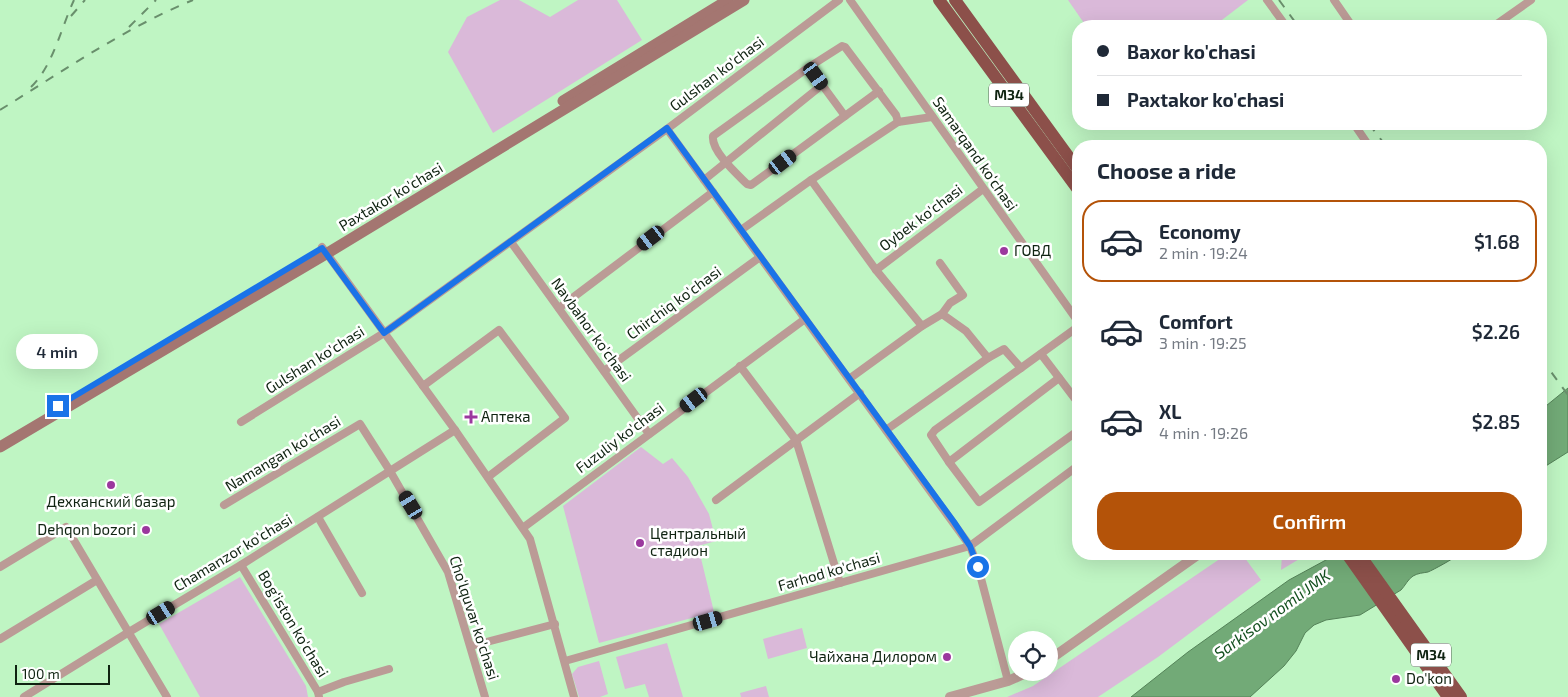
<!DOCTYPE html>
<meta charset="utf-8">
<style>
body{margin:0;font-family:"Exo 2",sans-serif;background:#f6f6f7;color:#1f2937;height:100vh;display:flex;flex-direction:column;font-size:19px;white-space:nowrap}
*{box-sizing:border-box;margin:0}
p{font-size:16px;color:#747a83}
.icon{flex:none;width:28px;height:28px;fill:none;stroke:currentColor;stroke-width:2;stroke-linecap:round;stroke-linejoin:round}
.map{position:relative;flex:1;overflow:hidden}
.drawer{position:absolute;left:1072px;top:140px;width:475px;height:420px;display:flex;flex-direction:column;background:#fff;border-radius:20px;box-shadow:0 5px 20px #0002}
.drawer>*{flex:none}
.guide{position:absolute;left:1072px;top:20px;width:475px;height:110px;border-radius:20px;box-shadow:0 5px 20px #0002;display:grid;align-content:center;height:110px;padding:0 25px;background:#fff}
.fabs{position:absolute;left:1008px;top:631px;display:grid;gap:10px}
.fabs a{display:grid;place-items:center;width:50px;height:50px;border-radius:50%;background:#fff;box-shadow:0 5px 20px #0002;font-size:25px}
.scale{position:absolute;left:15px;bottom:12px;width:95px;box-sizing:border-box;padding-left:5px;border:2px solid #0f2311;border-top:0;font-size:14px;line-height:18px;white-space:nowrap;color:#0f2311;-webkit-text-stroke:4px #fff;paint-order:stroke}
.end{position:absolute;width:22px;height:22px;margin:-11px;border:6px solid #1a73e8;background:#fff;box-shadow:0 0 0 2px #fff}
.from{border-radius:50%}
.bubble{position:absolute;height:35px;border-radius:18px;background:#fff;box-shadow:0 5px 20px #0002;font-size:16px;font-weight:600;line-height:35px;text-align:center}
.car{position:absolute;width:15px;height:30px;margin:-15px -8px;border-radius:6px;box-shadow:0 0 4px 1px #0007;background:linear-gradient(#222 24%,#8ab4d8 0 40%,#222 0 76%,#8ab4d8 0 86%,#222 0)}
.guide b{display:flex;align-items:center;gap:18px;height:48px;font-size:19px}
.guide b+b{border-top:1px solid #e0e1e3}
.guide i{width:12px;height:12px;background:#1f2937}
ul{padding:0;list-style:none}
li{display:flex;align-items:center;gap:15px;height:82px;margin:0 10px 8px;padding:0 15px;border:2px solid transparent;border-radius:20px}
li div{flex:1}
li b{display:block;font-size:19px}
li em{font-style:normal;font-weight:600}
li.current{border-color:#b45309}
li>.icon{width:45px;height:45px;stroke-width:1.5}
h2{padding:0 25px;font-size:22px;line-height:60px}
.cta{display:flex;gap:10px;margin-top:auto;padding:10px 25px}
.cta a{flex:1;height:58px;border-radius:20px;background:#b45309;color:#fff;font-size:20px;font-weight:600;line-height:58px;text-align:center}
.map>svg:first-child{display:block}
.green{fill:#dab9d9}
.water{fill:#72aa77;stroke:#548258}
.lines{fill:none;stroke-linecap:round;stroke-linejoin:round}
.minor{stroke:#bb9b96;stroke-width:8}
.tertiary{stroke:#bb9b96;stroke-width:10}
.secondary{stroke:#a47671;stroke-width:11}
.trunk{stroke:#8c504a;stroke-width:12}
.rail{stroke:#698f6c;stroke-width:2;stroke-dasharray:9 9;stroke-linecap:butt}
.route{stroke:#1a73e8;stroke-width:6}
.poi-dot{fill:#9b389e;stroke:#fff;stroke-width:2}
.labels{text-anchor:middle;stroke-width:5;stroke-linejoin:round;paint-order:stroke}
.shield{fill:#fff;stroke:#576558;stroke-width:1}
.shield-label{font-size:14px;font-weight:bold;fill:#0f2311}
.street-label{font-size:15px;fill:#0f2311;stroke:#fff}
.poi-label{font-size:15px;fill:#0f2311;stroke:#fff;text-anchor:start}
.water-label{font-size:16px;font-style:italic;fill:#13501f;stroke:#fff}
</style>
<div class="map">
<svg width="1568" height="697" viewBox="0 0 1568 697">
<rect width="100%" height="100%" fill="#bff5c3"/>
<g class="green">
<path d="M500,0h19l31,17 28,-17h39l25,40 -149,93 -45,-81 19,-35z"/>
<path d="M1068,0h180l-34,26h-128z"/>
<path d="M641,447l22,17 9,-6 16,19 21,37 7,27 -18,5 16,66 -115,31 -36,-137z"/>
<path d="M1227,554h15l19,26 -103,77 -60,40h-91l26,-11z"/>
<path d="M1282,554l17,1 2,3 -20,12z"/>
<path d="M240,577l66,109 2,11h-108l-41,-73z"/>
<path d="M802,628l5,20 -39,11 -5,-20z"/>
<path d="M667,643l16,54h-34l-4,-13 -20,5 -9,-32z"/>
<path d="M599,661l9,33 -8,3h-21l-7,-23 6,-7z"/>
<path d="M766,686l3,11h-28l-1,-4z"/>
</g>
<g class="water">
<path d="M1568,388v64l-27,17v-59z"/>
<path d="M1337,554h122c-4,4 -26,16 -31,18 -5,1 -10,1 -15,4 -5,3 -8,10 -12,14l-41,25 -34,5 -12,5 -9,8 -9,18 -12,15 -34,31h-119l57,-45 101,-72z"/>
</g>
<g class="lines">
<g class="minor">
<path d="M850,0l229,323"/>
<path d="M1267,0l19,26"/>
<path d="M1334,0l18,26"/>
<path d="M1494,26l37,-26"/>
<path d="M809,67l36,49"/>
<path d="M879,91l-128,94 -4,-1c-10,-10 -36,-33 -34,-48l96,-69 33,-21 3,1 51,68 2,7"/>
<path d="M1354,124l15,22"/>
<path d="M667,129l303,417 8,21 30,114"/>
<path d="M704,180l118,-95"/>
<path d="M811,180l65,90 46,56"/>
<path d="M741,230l70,-50 87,-58 34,-5"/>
<path d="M511,242l138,192"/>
<path d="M322,247l133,183 75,109 44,158"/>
<path d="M940,263l23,32 -13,8 -8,11 24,17 22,27 16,-9 17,19 58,-42"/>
<path d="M876,270l107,-81"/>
<path d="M559,308l154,-116"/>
<path d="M1041,354l38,50"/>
<path d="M740,366l56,74 44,143"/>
<path d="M1021,368l-86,62 -4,5 18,27 30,40 100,-72"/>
<path d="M604,371l156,-114"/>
<path d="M849,379l73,-53 20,-12"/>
<path d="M423,386l76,-56 66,88 -77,59"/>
<path d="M241,422l143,-89 283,-204 172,-129"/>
<path d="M886,430l102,-72"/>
<path d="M949,462l110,-84"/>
<path d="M716,500l144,-107"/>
<path d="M224,505l136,-81 30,47 58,101 37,125"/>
<path d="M318,517l44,76"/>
<path d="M524,527l281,-208"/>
<path d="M241,565l77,127 1,5"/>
<path d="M0,567l66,-40 101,170"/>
<path d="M0,639l97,-59"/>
<path d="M471,646l84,-22"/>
<path d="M565,661l405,-115 109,-81"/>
<path d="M318,692l26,-10 45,-13"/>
<path d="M24,697l105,-65 112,-67 214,-135"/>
</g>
<g class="tertiary">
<path d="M1049,660l150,-106"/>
<path d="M950,697l58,-16 20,-9"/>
</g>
<g class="secondary">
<path d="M563,101l165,-101"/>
<path d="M0,447l326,-193 418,-254"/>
</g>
<g class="trunk">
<path d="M939,0l140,191"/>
<path d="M955,0l124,171"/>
<path d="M1347,554l101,143"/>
<path d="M1359,554l102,143"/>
</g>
<g class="rail">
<path d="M1279,0l19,26"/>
<path d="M71,16l14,-16"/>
<path d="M129,27l27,-27"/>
<path d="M31,87c22,-21 30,-59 43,-87"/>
<path d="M0,110c63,-39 125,-82 193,-110"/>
<path d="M1369,124l17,22"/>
<path d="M1541,358l27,37"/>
</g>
</g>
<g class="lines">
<path class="route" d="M58,406l264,-158 62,85 283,-205 287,394 16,24 8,21"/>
</g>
<g class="poi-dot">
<circle cx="1004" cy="251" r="5"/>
<path d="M468.5 409.5h5v5h5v5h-5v5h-5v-5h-5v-5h5z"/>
<circle cx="111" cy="485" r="5"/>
<circle cx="146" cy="530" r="5"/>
<circle cx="640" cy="543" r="5"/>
<circle cx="947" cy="657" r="5"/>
<circle cx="1396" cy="679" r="5"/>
</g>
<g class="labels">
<g class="shield">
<rect x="989" y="83.5" width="40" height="23" rx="4"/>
<rect x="1411" y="643.5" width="40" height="23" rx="4"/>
</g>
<g class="shield-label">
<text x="1009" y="100">M34</text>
<text x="1431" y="660">M34</text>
</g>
<g class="street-label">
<text transform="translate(717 74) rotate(-37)" y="5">Gulshan ko'chasi</text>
<text transform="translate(975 154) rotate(55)" y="5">Samarqand ko‘chasi</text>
<text transform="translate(391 197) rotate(-31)" y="5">Paxtakor ko'chasi</text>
<text transform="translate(921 218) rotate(-37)" y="5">Oybek ko'chasi</text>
<text transform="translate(674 303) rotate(-36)" y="5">Chirchiq ko'chasi</text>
<text transform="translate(591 330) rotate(54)" y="5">Navbahor ko'chasi</text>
<text transform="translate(315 360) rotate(-32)" y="5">Gulshan ko'chasi</text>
<text transform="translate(620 438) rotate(-37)" y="5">Fuzuliy ko'chasi</text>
<text transform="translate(283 454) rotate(-31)" y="5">Namangan ko'chasi</text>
<text transform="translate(233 553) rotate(-31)" y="5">Chamanzor ko'chasi</text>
<text transform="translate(829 572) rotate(-16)" y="5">Farhod ko'chasi</text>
<text transform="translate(474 618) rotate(72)" y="5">Cho‘lquvar ko'chasi</text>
<text transform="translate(293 624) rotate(59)" y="5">Bog‘iston ko'chasi</text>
</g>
<g class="poi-label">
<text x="1014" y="256">ГОВД</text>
<text x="481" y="422">Аптека</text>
<text x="111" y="507" text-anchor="middle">Дехканский базар</text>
<text x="136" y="535" text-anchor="end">Dehqon bozori</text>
<text x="650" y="539">Центральный<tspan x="650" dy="17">стадион</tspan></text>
<text x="937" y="662" text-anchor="end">Чайхана Дилором</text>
<text x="1406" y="684">Do'kon</text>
</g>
<g class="water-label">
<text transform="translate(1272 614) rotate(-36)" y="6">Sarkisov nomli JMK</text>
</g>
</g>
</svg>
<div class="fabs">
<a><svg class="icon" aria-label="locate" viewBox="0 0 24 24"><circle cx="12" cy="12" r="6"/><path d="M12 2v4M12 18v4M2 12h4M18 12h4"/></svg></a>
</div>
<div class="scale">100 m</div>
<i class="end from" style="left:978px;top:567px"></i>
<i class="end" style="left:58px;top:406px"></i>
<div class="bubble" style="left:16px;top:334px;width:82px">4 min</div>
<i class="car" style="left:816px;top:76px;rotate:144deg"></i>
<i class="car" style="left:783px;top:162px;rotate:53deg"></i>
<i class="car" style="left:651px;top:238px;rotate:233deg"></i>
<i class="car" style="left:694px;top:400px;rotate:233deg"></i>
<i class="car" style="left:411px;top:505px;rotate:329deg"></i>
<i class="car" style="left:161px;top:613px;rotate:59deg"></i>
<i class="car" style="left:708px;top:621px;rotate:74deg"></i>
<div class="guide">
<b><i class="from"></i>Baxor ko'chasi</b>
<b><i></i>Paxtakor ko'chasi</b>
</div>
<section class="drawer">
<h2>Choose a ride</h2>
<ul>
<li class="current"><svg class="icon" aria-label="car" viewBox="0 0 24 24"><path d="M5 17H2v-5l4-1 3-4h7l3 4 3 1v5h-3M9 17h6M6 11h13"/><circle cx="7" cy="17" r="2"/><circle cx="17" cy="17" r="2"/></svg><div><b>Economy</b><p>2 min · 19:24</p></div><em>$1.68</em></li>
<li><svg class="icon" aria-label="car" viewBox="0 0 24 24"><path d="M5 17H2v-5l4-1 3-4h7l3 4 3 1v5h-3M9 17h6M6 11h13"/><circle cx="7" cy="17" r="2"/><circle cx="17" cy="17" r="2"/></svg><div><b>Comfort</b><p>3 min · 19:25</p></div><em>$2.26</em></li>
<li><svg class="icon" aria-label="car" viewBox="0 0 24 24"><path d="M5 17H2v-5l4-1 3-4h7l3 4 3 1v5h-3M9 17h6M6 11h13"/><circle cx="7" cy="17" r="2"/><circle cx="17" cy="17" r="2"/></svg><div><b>XL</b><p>4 min · 19:26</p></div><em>$2.85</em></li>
</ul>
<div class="cta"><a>Confirm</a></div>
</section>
</div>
